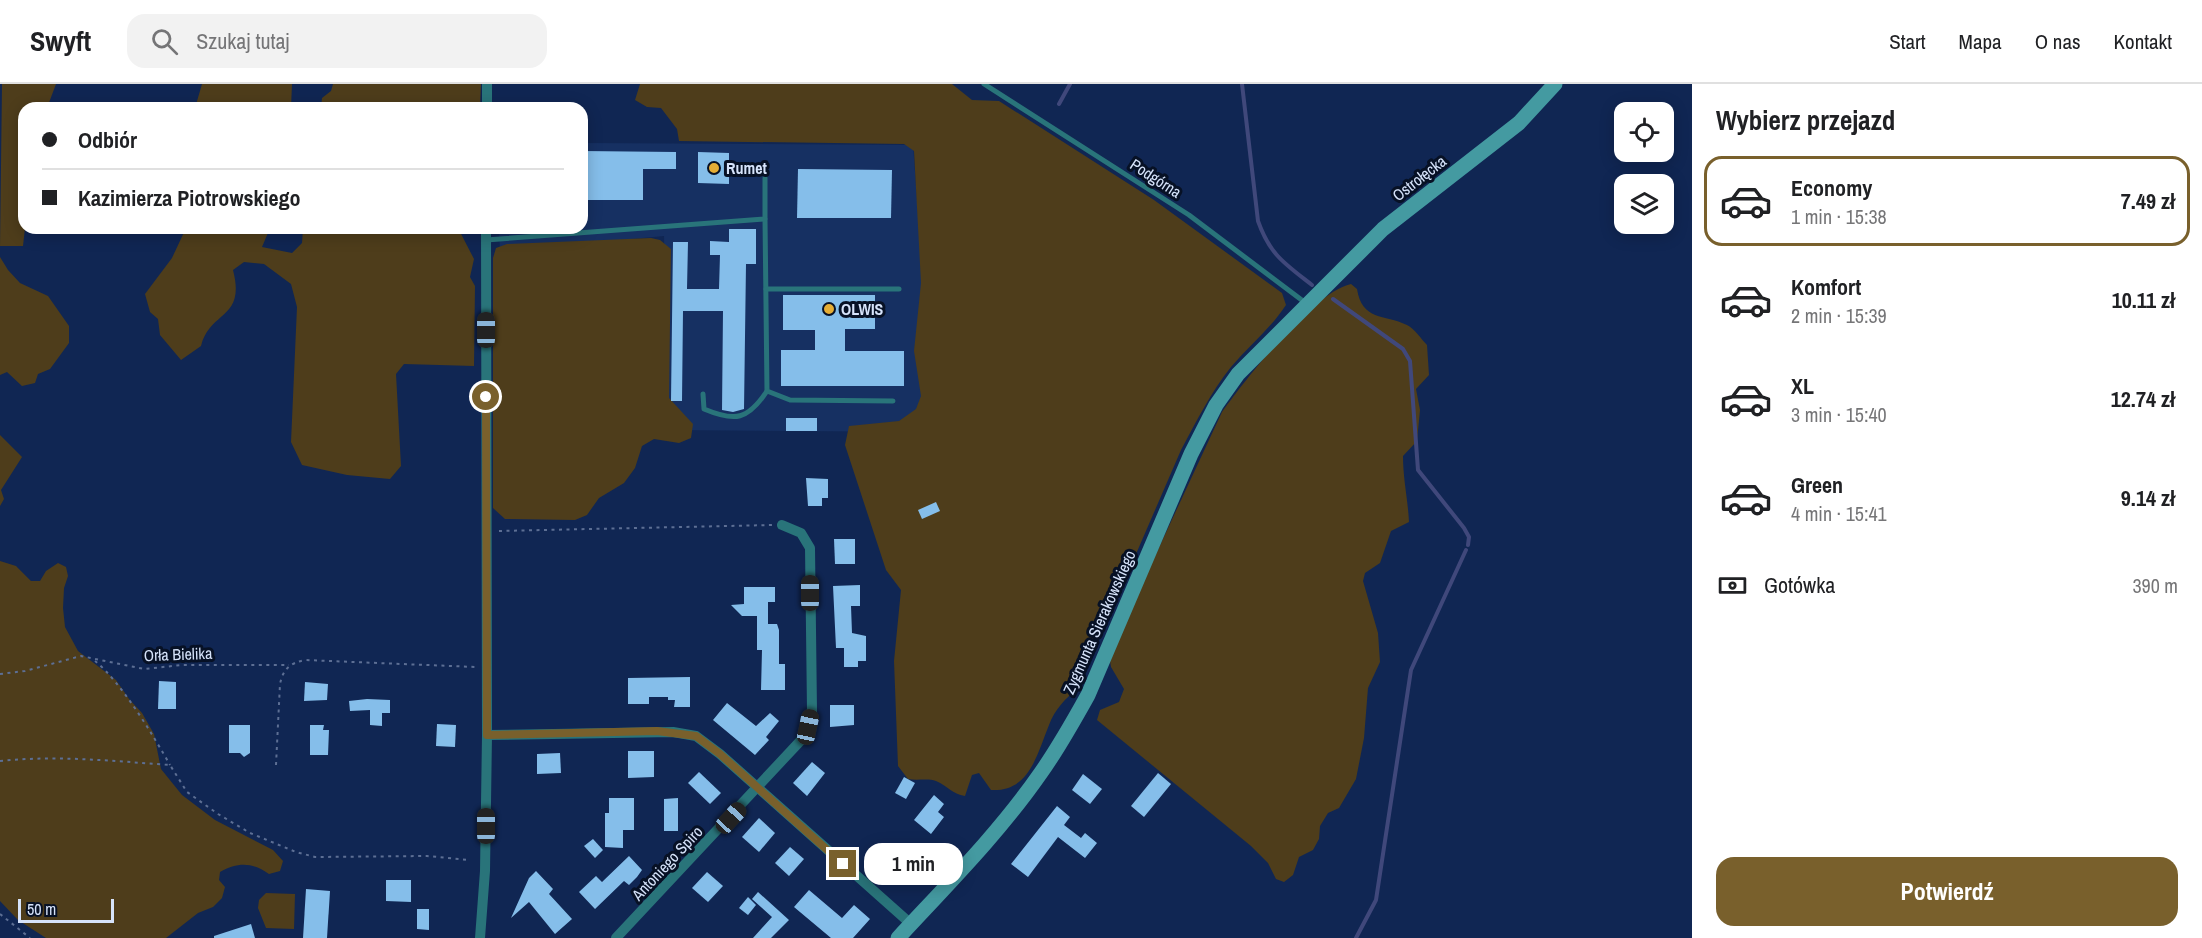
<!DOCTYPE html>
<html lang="pl">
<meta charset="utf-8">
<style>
body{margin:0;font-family:"Archivo Narrow",sans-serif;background:#f2f2f2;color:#202124;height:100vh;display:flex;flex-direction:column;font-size:22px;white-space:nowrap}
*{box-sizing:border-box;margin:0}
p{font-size:20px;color:#757577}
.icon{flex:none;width:33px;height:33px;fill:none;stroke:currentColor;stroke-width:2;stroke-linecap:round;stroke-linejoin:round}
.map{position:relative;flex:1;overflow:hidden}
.drawer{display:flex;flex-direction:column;background:#fff;width:510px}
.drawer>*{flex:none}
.top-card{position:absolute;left:18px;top:18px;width:570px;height:132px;border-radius:18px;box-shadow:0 3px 15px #0003;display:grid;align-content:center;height:132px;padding:0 24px;background:#fff}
.fabs{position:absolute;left:1614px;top:18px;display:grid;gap:12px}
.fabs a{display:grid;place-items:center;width:60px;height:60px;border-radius:12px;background:#fff;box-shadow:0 3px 15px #0003;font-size:30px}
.scale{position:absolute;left:18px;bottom:15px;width:96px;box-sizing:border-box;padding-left:6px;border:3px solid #d6e3fa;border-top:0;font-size:16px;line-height:21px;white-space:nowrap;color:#d6e3fa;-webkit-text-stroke:4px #071125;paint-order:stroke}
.end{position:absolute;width:27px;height:27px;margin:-14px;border:8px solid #79602c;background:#fff;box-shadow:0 0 0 3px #fff}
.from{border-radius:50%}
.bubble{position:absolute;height:42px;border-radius:18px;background:#fff;box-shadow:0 3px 15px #0003;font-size:20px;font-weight:800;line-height:42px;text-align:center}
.car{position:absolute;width:18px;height:36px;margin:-18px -9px;border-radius:8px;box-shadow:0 0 4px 2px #0007;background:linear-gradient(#222 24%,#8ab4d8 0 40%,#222 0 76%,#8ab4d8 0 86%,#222 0)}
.top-card b{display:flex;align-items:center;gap:21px;height:57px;font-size:22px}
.top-card b+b{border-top:2px solid #e0e0e0}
.top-card i{width:15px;height:15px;background:#202124}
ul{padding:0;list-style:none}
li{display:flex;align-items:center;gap:18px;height:90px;margin:0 12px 9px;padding:0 12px;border:3px solid transparent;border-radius:18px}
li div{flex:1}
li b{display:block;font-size:22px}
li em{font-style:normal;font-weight:800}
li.on{border-color:#79602c}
li>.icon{width:54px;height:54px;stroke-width:1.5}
h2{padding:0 24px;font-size:27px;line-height:72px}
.pay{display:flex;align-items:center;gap:15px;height:66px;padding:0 24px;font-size:22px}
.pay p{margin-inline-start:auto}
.button{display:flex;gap:12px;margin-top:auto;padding:12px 24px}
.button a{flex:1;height:69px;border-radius:18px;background:#79602c;color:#fff;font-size:24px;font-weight:800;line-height:69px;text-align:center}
header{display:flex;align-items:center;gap:36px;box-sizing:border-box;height:84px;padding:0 30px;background:#fff;border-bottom:2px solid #e0e0e0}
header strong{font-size:28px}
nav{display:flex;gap:33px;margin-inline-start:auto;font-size:21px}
.search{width:420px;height:54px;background:#f2f2f2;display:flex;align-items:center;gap:15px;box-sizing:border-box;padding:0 21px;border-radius:18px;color:#757577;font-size:22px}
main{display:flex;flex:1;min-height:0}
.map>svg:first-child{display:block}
.built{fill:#163062}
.green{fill:#4e3d1b}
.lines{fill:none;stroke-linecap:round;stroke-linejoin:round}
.stream{stroke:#40487b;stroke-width:4}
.building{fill:#85beea}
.path{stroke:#5d6f94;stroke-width:2;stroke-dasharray:3 4.5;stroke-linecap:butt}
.lane{stroke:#29747a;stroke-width:5}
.street{stroke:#29747a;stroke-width:10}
.secondary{stroke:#449aa1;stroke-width:15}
.route{stroke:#79602c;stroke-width:8}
.poi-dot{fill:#e5ad35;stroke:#071125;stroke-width:2}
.labels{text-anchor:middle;stroke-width:6;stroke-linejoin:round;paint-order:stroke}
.poi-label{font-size:16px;font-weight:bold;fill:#d6e3fa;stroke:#071125;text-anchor:start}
.street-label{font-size:16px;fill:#d6e3fa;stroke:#071125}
</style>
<header>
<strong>Swyft</strong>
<div class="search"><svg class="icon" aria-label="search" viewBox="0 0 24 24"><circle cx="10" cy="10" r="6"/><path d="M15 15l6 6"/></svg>Szukaj tutaj</div>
<nav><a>Start</a><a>Mapa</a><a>O nas</a><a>Kontakt</a></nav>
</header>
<main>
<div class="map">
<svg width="1692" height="854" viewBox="0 0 1692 854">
<rect width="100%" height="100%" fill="#102653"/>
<path class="built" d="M582,59l331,2 21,287 -266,-2 -4,-194 -164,15 -1,-23h83z"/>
<g class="green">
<path d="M2,0h54l-9,24h-23l1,120 -2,18h-23z"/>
<path d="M202,0h90l-1,24h-96z"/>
<path d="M333,0h148l-1,24h-159l1,-10 9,-7z"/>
<path d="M640,0h312l20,16 27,1 155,99 128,93 4,12c-15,23 -37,41 -55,62 -20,25 -35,55 -50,83l-103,238c-13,11 -23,21 -29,37 -12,29 -19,67 -58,65l-12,-17 -7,2 -7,21c-13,-2 -17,-10 -29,-15 -8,-3 -19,0 -28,-2l-10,-13 -4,-105 7,-71 -15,-20 -41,-125 4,-19 50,-5 17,-12 5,-13 -7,-45 7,-68 -7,-132 -10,-7 -225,-3 -2,-12 -16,-21 -14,-1 -12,-7z"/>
<path d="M186,144h84l-8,19 30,6 10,-10 1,-15h155l16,31 -4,18 5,9 -1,80 -70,-2 -8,10 5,92 -11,13 -43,-4 -45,-10 -11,-23 6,-135 -6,-23 -27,-20 -20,-2 -11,8c13,50 -23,40 -32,76l-20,14 -21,-25 -2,-16 -8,-7 -5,-18 27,-36z"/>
<path d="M651,154l9,2 11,9 -2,149 24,26 -2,14 -12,5 -25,-4 -12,7 -7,22 -11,15 -25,15 -12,17 -12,5 -70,-1 -12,-11v-250l3,-10 11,-4z"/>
<path d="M0,173l8,13 12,13 28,13 21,30v17l-19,26 -12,5 -3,9 -13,3 -15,-14 -7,3z"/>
<path d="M1351,200l6,5c5,32 27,25 50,36 8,4 14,14 20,20l2,30 -13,14 4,21 -3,31 -14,15c0,23 5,44 6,66l-18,9 -11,32 -15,10 -2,8 15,52 2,29 -12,26 -4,50 -8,41 -17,29 -11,5 -8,13 -1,13 -6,11 -14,7 -6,18 -9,7 -8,-3 -8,-16 -17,-17 -154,-126 3,-10 19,-8 5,-13 -13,-22 -2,-12 113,-243c23,-32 91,-120 129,-128z"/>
<path d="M0,351l22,22 -21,33 3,9 -4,7z"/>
<path d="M0,477l16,5 15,15h9l6,-10 12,-8 8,4 2,9 -4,12 -1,20 2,19 13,24 38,29 13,19 13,14 12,21 7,35 21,26 33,25 58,30 10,11 -3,10 -11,3c-17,-12 -31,-12 -49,-2l-1,8 6,7 -3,11 -9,9 -15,6 -32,25h-120l-28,-18 -18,-19z"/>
<path d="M266,809l29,1 -1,35 -28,-1 -8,-20 1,-8z"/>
</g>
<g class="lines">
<g class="stream">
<path d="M1242,0l16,137c12,34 27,43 54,64"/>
<path d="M1059,20l11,-20"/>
<path d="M1333,215l70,50 7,12 8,109 46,58 5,9 -1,8"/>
<path d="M1356,854l20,-38 35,-230 55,-120"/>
</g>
</g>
<g class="building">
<path d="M582,67l94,1v17h-33v31h-61z"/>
<path d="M698,68l31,1v31l-31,-1z"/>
<path d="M798,85l94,1 -1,48h-94z"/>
<path d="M729,145h27v35h-10l-2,145 -11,3 -11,-2 1,-99h-40l-1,90h-11l2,-159h15l-1,47h32l1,-34h-10v-14l19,1z"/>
<path d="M783,211h92v34h-30v22h59v35h-123v-36h34v-20h-32z"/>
<rect x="786" y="334" width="31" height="13"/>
<path d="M806,394l22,1v19h-6v8h-14z"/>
<path d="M936,418l4,9 -18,8 -4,-9z"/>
<path d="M834,455h21v25h-20z"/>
<path d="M860,501v21h-9l1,27 14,3v25h-8v6h-14v-19h-8l-3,-62z"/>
<path d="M744,503h31v15h-7v22h9l2,6v34h6v26h-24l1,-40h-5v-34h-15l-11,-11 13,-1z"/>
<path d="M690,593v30h-16l1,-7h-7v-3h-19v7h-21v-26z"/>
<path d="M159,597l17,1v27h-18z"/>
<path d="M305,598l23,2 -1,16 -23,1z"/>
<path d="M367,615l23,1v13h-8v13l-12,-1v-15l-20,1 -1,-10z"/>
<path d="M727,619l29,23 14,-13 9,8 -13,16 3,3 -14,15 -42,-35z"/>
<path d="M830,621h24v20l-24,2z"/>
<path d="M437,640l19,1 -1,22 -19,-1z"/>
<path d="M229,641h21v28l-6,4 -4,-4h-11z"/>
<path d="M310,641h14l-1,5h6l-1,25h-18z"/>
<path d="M628,667h26v26l-26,1z"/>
<path d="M560,669l1,20 -24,1v-20z"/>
<path d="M812,678l13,11 -18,23 -14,-13z"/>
<path d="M699,688l22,21 -11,11 -22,-21z"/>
<path d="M1158,689l13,11 -27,33 -13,-11z"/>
<path d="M1083,690l19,15 -12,15 -18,-14z"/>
<path d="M904,693l11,6 -9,16 -11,-6z"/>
<path d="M934,711l10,9 -6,8 6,5 -13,17 -17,-14z"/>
<path d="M609,714h25v32h-11v18l-18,-1v-34h4z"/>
<path d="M678,714v33h-14v-32z"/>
<path d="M1057,722l13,11 -6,8 17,13 4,-5 12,10 -12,15 -27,-21 -30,40 -17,-13z"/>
<path d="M759,734l16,15 -16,19 -17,-15z"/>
<path d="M593,755l10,11 -8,8 -11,-12z"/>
<path d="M790,763l14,12 -15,17 -14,-13z"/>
<path d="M629,772l13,14 -5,7 -8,8 -5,-4 -29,28 -16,-17 17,-16 6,6z"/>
<path d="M536,787l17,18 -4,5 23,25 -17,15 -26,-32 -18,16 18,-40z"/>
<path d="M707,788l16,14 -15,16 -16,-14z"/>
<path d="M386,796h25v22l-25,-1z"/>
<path d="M306,805l24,2 -3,47h-24z"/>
<path d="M809,806l33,28 12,-13 16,14 -17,19h-22l-37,-31z"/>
<path d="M758,808l31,28 -18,18h-18l19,-21 -20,-18z"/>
<path d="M748,813l8,8 -8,10 -9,-7z"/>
<path d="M417,825h12v21l-12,-1z"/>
<path d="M251,840l4,14h-41v-2z"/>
</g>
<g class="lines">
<g class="path">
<path d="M499,447l273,-6"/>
<path d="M95,577c26,21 58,74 75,104"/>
<path d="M0,590l25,-3 56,-15 63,13 38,-4h107"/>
<path d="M0,677c58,-6 112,0 170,4l17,27 31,22 32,19 46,19 19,5 112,-1 42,4"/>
<path d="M276,681l4,-81c3,-15 10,-21 25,-24l170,7"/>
<path d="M0,830l30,24"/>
</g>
<g class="lane">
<path d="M984,0l205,131 118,89"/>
<path d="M765,135l2,172 23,9 103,1"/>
<path d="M486,156l279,-21v-41"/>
<path d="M766,205h133"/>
<path d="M703,310l1,15c31,13 44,11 63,-18"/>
</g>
<g class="street">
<path d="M487,24v-24"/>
<path d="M487,651l186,-3 23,4 24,18 191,170"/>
<path d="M480,854l5,-67 2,-136 -1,-507"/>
<path d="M616,854l188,-201 8,-26 -2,-163 -9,-15 -19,-8"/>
</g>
<path class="secondary" d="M898,854c49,-53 101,-105 142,-164 18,-25 33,-52 48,-79l103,-241 25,-49 22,-31 145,-145 136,-106 36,-39"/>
</g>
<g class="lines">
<path class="route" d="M486,313l1,338 170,-4 39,5 24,18 123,110"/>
</g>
<g class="poi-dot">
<circle cx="714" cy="84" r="6"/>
<circle cx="829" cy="225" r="6"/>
</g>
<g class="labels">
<g class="poi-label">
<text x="726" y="90">Rumet</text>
<text x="841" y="231">OLWIS</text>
</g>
<g class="street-label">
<text transform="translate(1156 94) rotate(33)" y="6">Podgórna</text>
<text transform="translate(1419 94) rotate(-38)" y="6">Ostrołęcka</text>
<text transform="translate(1099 538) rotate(-66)" y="6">Zygmunta Sierakowskiego</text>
<text transform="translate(178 570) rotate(-2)" y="6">Orła Bielika</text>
<text transform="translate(667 779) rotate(-47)" y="6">Antoniego Spiro</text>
</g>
</g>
</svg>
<div class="fabs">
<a><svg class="icon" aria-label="locate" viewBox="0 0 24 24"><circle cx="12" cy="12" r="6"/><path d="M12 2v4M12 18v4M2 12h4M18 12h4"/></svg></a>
<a><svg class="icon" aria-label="layers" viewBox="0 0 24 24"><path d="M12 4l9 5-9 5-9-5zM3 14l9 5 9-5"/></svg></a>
</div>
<div class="scale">50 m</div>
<i class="end from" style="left:486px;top:313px"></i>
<i class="end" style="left:843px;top:780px"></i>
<div class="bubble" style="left:864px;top:759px;width:99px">1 min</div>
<i class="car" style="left:486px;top:246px;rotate:0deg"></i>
<i class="car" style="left:810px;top:509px;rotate:0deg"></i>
<i class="car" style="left:808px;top:643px;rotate:12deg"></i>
<i class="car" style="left:731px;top:734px;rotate:43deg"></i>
<i class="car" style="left:486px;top:742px;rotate:0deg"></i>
<div class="top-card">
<b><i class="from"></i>Odbiór</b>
<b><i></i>Kazimierza Piotrowskiego</b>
</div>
</div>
<section class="drawer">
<h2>Wybierz przejazd</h2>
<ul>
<li class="on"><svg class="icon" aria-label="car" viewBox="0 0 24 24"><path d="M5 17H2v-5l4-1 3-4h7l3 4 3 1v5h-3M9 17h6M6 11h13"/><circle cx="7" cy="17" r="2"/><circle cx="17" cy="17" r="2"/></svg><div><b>Economy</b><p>1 min · 15:38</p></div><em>7.49 zł</em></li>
<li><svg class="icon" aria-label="car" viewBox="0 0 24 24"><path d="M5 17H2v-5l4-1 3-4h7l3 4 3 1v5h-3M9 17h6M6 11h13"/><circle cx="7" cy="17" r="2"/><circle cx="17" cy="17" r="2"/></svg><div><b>Komfort</b><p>2 min · 15:39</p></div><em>10.11 zł</em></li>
<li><svg class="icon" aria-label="car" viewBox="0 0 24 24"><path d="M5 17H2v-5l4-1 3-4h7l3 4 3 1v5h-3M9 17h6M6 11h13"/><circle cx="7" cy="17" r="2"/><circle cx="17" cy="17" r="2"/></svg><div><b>XL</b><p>3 min · 15:40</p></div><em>12.74 zł</em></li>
<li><svg class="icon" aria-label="car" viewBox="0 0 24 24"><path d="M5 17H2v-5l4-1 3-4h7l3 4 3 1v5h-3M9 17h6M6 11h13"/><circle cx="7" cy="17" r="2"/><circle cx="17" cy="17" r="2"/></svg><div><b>Green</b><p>4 min · 15:41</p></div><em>9.14 zł</em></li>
</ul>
<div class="pay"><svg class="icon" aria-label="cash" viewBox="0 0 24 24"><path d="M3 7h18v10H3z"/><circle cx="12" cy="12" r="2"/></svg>Gotówka<p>390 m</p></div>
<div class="button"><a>Potwierdź</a></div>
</section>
</main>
